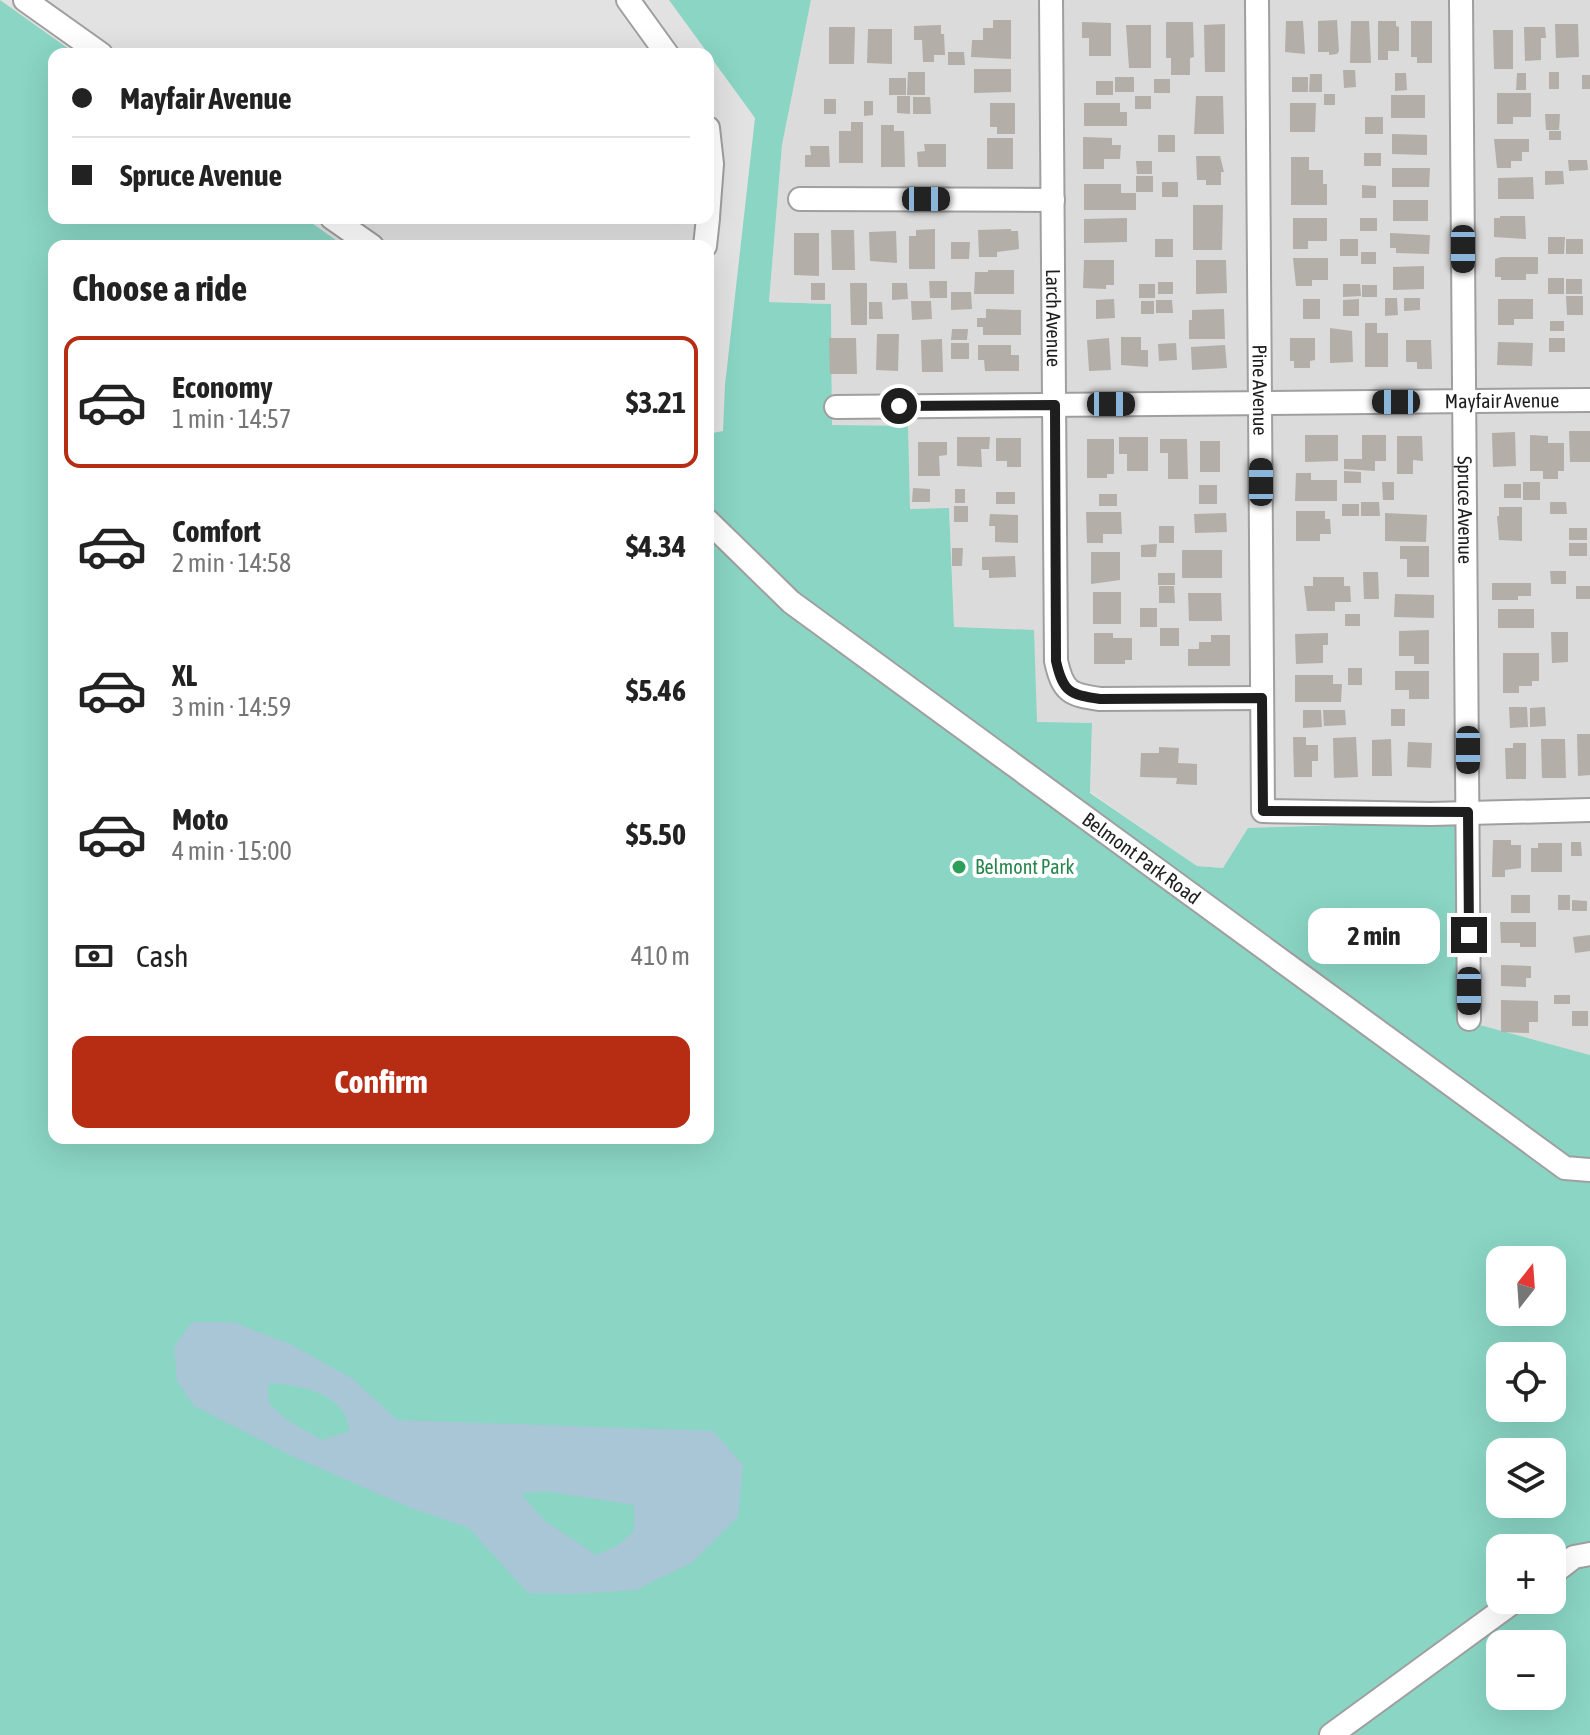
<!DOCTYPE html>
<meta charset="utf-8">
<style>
body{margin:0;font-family:"Asap Condensed",sans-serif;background:#f2f2f2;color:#222;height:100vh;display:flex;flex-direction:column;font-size:30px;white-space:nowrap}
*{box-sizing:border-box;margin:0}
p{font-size:26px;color:#767676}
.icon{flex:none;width:44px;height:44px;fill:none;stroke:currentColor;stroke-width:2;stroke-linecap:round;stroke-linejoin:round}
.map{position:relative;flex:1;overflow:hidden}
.sheet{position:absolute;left:48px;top:240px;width:666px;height:904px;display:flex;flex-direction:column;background:#fff;border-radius:16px;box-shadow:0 8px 32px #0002}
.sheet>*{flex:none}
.guide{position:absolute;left:48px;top:48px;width:666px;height:176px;border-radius:16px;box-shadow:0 8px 32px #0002;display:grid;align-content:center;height:176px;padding:0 24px;background:#fff}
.needle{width:52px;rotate:17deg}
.tools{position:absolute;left:1486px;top:1246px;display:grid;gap:16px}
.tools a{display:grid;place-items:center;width:80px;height:80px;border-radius:16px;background:#fff;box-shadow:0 8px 32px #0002;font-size:40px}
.end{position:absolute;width:36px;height:36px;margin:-18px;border:10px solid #1e1e1e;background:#fff;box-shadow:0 0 0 4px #fff}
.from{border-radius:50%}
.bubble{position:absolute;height:56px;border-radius:16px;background:#fff;box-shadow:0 8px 32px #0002;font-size:26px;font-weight:700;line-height:56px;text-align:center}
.car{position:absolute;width:24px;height:48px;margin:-24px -12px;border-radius:10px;box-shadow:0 0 6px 2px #0007;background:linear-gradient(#222 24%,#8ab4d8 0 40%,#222 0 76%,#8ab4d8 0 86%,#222 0)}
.guide b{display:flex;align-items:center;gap:28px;height:76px;font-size:30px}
.guide b+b{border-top:2px solid #e0e0e0}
.guide i{width:20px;height:20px;background:#222}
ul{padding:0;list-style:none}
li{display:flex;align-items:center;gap:24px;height:132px;margin:0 16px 12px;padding:0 8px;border:4px solid transparent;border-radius:16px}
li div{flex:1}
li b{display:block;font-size:30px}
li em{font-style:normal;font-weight:700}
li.on{border-color:#b72d14}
li>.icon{width:72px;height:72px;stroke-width:1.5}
h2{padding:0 24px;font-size:36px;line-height:96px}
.pay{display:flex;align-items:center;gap:20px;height:88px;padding:0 24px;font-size:30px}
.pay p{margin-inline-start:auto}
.primary-button{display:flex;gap:16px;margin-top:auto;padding:16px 24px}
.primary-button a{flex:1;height:92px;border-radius:16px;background:#b72d14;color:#fff;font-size:32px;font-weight:700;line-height:92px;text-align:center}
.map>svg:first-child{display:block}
.residential{fill:#dbdbdb}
.pitch{fill:#8ad5c4;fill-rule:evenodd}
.parking{fill:#e2e2e2}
.water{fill:#a9c6d7;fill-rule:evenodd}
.building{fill:#b3aea7}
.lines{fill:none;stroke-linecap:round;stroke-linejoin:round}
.minor-casing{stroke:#9f9f9f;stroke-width:26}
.minor{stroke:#fff;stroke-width:22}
.route{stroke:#1e1e1e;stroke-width:10}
.leisure-dot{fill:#2e9e5b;stroke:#fff;stroke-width:3}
.labels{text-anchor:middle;stroke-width:8;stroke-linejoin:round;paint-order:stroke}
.street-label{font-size:20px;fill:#1e1e1e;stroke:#fff}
.leisure-label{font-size:20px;fill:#27864d;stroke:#fff;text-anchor:start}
</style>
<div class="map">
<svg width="1590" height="1735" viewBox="0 0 1590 1735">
<rect width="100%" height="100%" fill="#eeece4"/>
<path class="residential" d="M811,0h779v1055l-132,-36 -235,-151 -26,-2 -107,-74 2,-68 -55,-1 -83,-96 -5,-118h-40l-77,-84 -1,-121 -62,-2 13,-157z"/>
<path class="pitch" d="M0,0h811l-29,145 -13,157 62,2 1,121 76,1 2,83 39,-1 5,119 80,3 3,92 55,1 -2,70 107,73 26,2 25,-40 210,-6v197l132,36v680h-1590zM54,54h654v164h-654zM54,246h654v892h-654zM1500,1260h52v52h-52zM1500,1356h52v52h-52zM1500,1452h52v52h-52zM1500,1548h52v52h-52zM1500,1644h52v52h-52z"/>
<path class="parking" d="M0,0h669l86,118 -30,267 -2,46 -15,3v-188h-364l-39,-28h403v-164h-632z"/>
<path class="water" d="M192,1322h41l59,23 61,34 44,41 316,11 30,34 -5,52 -45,45 -57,28 -62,4 -46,-1 -59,-65 -58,-20 -117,-51 -100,-51 -17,-25 -3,-34zM268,1383c24,1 62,7 76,30 3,5 4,13 6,18l-28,9 -35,-20 -18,-16zM544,1491l90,14v26l-17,15 -21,9 -51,-34 -24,-27z"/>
<g class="building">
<path d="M993,20h18v39l-40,-2 1,-17h11v-12h10z"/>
<path d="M1337,20l2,31 -2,3 -8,1v-3h-11v-31z"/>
<path d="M1286,21h17l2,33 -20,-2z"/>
<path d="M1351,21h18l2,42h-21z"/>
<path d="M1378,21h18v5l3,1v24h-11v9h-10z"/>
<path d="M1411,21h21v42h-15v-6h-6z"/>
<path d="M1082,22l29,1v33h-22v-18h-7z"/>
<path d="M1166,22h27l1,35 -4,1v17h-19v-17h-5z"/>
<path d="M1225,24v48h-20l-1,-47z"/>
<path d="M1555,24h23l1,33 -23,1z"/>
<path d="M941,25v9h3l1,21h-11v7h-11l-1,-22h-8v-14z"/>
<path d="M1126,25h25v43h-22z"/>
<path d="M829,27h26l-1,37h-25z"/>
<path d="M1524,27h21l1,11h-5v22l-16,1z"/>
<path d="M868,29h24v35l-25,-1z"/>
<path d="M1493,30h20v39h-19z"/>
<path d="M948,52h16l1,13h-17z"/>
<path d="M974,69h37v23l-37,1z"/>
<path d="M1343,70h12l1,17 -12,1z"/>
<path d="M908,72h17v23h-18z"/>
<rect x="1549" y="72" width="10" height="17"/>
<path d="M1395,73h11l1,17 -12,1z"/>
<path d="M1517,73h9v17h-10z"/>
<path d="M1310,74h12v18h-13z"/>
<rect x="1582" y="75" width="8" height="14"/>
<rect x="1115" y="77" width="19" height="15"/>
<rect x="1292" y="77" width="16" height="15"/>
<rect x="889" y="78" width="17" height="17"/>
<rect x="1154" y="79" width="16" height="14"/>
<rect x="1096" y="81" width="17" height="14"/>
<path d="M1497,93h34v24h-18v7h-16z"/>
<rect x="1324" y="94" width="11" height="11"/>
<rect x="1391" y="95" width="34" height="23"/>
<path d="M897,96h13v18l-13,-1z"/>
<rect x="1135" y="96" width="16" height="13"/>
<path d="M1196,96h27l1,38h-30z"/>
<path d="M913,97h17l1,17h-18z"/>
<rect x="824" y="99" width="12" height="15"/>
<path d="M864,101h9v14l-9,1z"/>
<path d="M990,103h25v31h-18v-7h-7z"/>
<path d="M1084,103h36v9h7v14h-43z"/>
<path d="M1290,103h26l-1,29h-25z"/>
<path d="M1545,114h15l-1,16h-13z"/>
<rect x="1365" y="117" width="18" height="17"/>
<path d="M851,122h12v41h-24v-32h12z"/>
<path d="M881,125h13v6h10l1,36h-24z"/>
<rect x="1549" y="131" width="12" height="9"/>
<path d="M1392,134l35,1v20l-35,-1z"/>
<rect x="1158" y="135" width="17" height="17"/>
<path d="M1083,137l29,1v7h9l-1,14h-16v10h-21z"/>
<rect x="987" y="138" width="26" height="31"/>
<path d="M1494,139h35v13h-7v9h-11v7h-14z"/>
<path d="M924,144h22v23h-28l-1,-15 8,-1z"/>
<path d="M810,146h19l1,21h-25v-12h6z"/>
<rect x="1364" y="153" width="17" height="13"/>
<path d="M1196,156h24l4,16h-3v13h-15v-5h-9z"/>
<path d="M1291,157h18v13h14v14h4v21h-36z"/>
<path d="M1568,160h19l1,10 -19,1z"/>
<path d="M1136,161h16v13h-15z"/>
<path d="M1392,168h38l-1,19h-37z"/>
<path d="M1545,171h18l1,13 -19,1z"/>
<rect x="1136" y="176" width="17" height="16"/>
<path d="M1533,177l1,22h-36v-21z"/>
<rect x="1162" y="182" width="16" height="15"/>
<path d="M1084,184h37v9h15v17h-52z"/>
<path d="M1362,185l14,1v12h-14z"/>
<rect x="1393" y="200" width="35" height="21"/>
<path d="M1193,205h30l-1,45h-29z"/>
<path d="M1500,216h25l1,23 -32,-2v-19h6z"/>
<path d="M1127,218v24l-43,1v-24z"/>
<path d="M1293,218h34v23h-19v8h-15z"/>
<rect x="1360" y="218" width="17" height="13"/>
<path d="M935,229v40h-26v-33h7v-6z"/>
<path d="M1011,229v2h7l1,18 -22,3v5h-18l-1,-27z"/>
<path d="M831,230h23l1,40h-23z"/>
<path d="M896,231l1,32 -27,-2 -1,-29z"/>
<path d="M794,233h25v43l-25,-1z"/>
<path d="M1390,233l40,2 -1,19 -33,-1v-5h-6z"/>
<path d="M1548,237h17l-1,17h-16z"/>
<rect x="1155" y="239" width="18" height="18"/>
<rect x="1340" y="239" width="18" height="17"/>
<rect x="1566" y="239" width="17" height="15"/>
<path d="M951,242h19l-1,17h-18z"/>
<rect x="1361" y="252" width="15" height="12"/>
<path d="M1501,257h37v17h-12v6h-25v-3h-6v-18z"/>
<path d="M1293,258h35v22h-16v6h-16z"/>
<path d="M1084,260h30v25h-8v4l-23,-1z"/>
<path d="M1196,260h30l1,33 -31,1z"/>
<path d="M1424,266v23l-31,1v-23z"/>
<path d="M988,270h26v24h-40l1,-22h13z"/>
<rect x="1548" y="278" width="16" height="16"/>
<rect x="1566" y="279" width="16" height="15"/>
<path d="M929,281h18v17h-17z"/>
<rect x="1158" y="282" width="15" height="12"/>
<rect x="811" y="283" width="14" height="17"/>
<path d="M850,283h17v42h-16z"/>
<path d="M892,283h15l1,16 -16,1z"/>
<rect x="1139" y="284" width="16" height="14"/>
<path d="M1343,284h17l1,12 -18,1z"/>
<rect x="1362" y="285" width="15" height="12"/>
<path d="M951,292h20l1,17 -21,1z"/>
<path d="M1566,296h17v19h-16z"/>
<path d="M1385,298h12l1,17 -13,1z"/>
<path d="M1404,298h16v12l-16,1z"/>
<path d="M1114,299l1,19 -19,1v-19z"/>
<rect x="1303" y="299" width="17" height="20"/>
<path d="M1359,299v17h-16v-16z"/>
<path d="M1498,299h35v20h-19v6h-16z"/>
<path d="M1156,300h16l1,13h-17z"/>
<path d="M911,301h20l1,18 -20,1z"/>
<rect x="1141" y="301" width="13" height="13"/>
<path d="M869,302h13l1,17h-14z"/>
<path d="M986,309l35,1v25h-38v-8h-6v-9h9z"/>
<path d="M1224,309l1,30h-36v-19h3v-10z"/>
<rect x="1550" y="321" width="14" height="10"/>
<path d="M1365,323h12v10h11v34h-23z"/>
<path d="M1330,328l22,3 1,31 -23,1z"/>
<path d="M952,329h16l-1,11h-16z"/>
<path d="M877,334h22l-1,37 -22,-1z"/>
<path d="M1121,337h20v13h7v17l-27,-2z"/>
<path d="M829,338h27l1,36h-27z"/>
<path d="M1109,338l2,32 -22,1 -2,-31z"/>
<path d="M1290,338h25v22l-5,1v7h-16v-7h-4z"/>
<rect x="1549" y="338" width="16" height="14"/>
<path d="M942,339l1,33h-21l-1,-32z"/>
<path d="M1406,340h25l1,29h-15v-7h-11z"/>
<path d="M1498,342l35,1 -1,23 -35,-1z"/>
<rect x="951" y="343" width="18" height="16"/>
<path d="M1176,343l1,17 -18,1 -1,-17z"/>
<path d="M978,345h33v10h8v16h-34l-1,-11h-6z"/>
<path d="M1225,345l2,23 -35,2 -1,-23z"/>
<path d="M1569,431h21v31h-20z"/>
<path d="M1515,432l1,34 -23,1 -1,-34z"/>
<path d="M1305,435h33v26l-33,1z"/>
<path d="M1362,435h24v26h-11v10l-31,-2v-10h18z"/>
<path d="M1530,435l18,1v7h16v28h-6v8h-15v-8h-13z"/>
<path d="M1397,436h25l1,25 -10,-1v14h-16z"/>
<path d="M957,437h33l-1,12h-8l1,18 -25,-1z"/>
<path d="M1119,437h29v34h-21v-17h-8z"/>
<path d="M996,438h25v29h-14v-6h-11z"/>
<path d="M1087,439h27v35h-7v4h-20z"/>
<path d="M1160,439h27l1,40h-20v-26h-8z"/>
<rect x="1200" y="441" width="20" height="31"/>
<path d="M918,442h29v13l-8,1 1,20h-22z"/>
<path d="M1344,471l17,1v11h-17z"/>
<path d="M1296,473h15v7h26v21h-42z"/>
<path d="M1382,482h12v18h-11z"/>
<rect x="1523" y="482" width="17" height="18"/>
<rect x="1504" y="484" width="17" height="14"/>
<rect x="1199" y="485" width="18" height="19"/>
<path d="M913,488l17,1v13h-18z"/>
<rect x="955" y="489" width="10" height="14"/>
<rect x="996" y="492" width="19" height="12"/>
<rect x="1099" y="494" width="18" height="12"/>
<path d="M1361,502h18l1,14h-19z"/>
<path d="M1550,502h16l1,12h-17z"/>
<rect x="1342" y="504" width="17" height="12"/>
<rect x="954" y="506" width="14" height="16"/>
<path d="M1499,507h23v34l-23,-1 -2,-24h2z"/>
<path d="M1296,511h29v8h5l1,15h-11v7h-24z"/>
<path d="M1086,512h35l1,22h-19v9h-16z"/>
<path d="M1226,513l1,19 -32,1 -1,-19z"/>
<path d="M1385,513l42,2 -1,27 -41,-1z"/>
<path d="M990,514l28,1v28l-23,-1v-16h-6z"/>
<rect x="1159" y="526" width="15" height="17"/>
<rect x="1569" y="528" width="18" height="12"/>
<rect x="1569" y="543" width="18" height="13"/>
<path d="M1157,544l-1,13h-15v-12z"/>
<path d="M1400,546h29v31h-22v-18h-7z"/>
<path d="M952,548h11l-1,18h-10z"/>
<rect x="1182" y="550" width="40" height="28"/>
<path d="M1091,552h29v28l-29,4z"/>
<path d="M1015,556l1,21 -27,1v-8h-7v-13z"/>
<path d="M1550,571h16v13h-15z"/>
<path d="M1363,572h15l1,27h-15z"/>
<rect x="1158" y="573" width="17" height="12"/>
<path d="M1313,577h31v9h6l1,16h-16v9h-28l-3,-25h9z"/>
<path d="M1492,583h39v13h-13v4h-26z"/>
<path d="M1159,586h15l1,17h-16z"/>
<rect x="1576" y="586" width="14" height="13"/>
<rect x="1093" y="592" width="28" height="32"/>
<path d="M1188,593h33l1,28h-33z"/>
<path d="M1395,594l39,1v23l-40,-1z"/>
<rect x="1140" y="608" width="17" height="19"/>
<rect x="1498" y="609" width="36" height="19"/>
<rect x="1345" y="614" width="15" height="12"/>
<rect x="1160" y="628" width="19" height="18"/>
<path d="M1429,630v34h-15v-8h-15v-25z"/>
<path d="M1551,632h17v30l-16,1z"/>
<path d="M1094,633h19v5h19v22h-7v4h-31z"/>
<path d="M1328,633v12h-5v18l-27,1 -1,-30z"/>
<path d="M1211,635h19v31h-42v-17h11v-7h12z"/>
<path d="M1503,653h36v28h-7v5h-13v7h-16z"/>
<rect x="1348" y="668" width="14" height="17"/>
<path d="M1395,671h34v28h-20v-9h-14z"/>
<path d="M1295,675h38v9h9l-1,18h-46z"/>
<path d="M1509,707h18l1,20 -18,1z"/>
<path d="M1545,707l1,19 -16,1v-19z"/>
<rect x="1391" y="709" width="14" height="17"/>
<path d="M1303,710h18l1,17 -19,1z"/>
<path d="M1323,710h22l1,15 -22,1z"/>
<path d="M1577,734h13v41l-12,1z"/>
<path d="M1293,737h13v8h12v16h-6v16h-18z"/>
<path d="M1356,737l2,40 -24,1 -1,-40z"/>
<path d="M1391,739l1,37h-20v-36z"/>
<path d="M1541,739h24l1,39h-24z"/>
<path d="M1408,742l24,1 -1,25 -24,-1z"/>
<path d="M1513,743h13v36h-20l-1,-31h8z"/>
<path d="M1159,747l20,1 -1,15 19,1v21l-21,-1 1,-6 -37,-1 1,-24h18z"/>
<path d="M1493,840h18v5h10v23l-16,2v7h-13z"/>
<path d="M1571,842h10l1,14h-11z"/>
<path d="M1538,843h24v29h-31v-24h7z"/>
<rect x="1511" y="895" width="19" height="18"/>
<rect x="1558" y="895" width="12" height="15"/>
<path d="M1572,900l15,1v10h-15z"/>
<path d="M1500,922h36v25h-16v-4h-19z"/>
<path d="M1590,935v16l-15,2 -2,-16z"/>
<path d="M1501,965l30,1v12h-5v9l-25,-1z"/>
<rect x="1554" y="995" width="16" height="9"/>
<path d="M1501,1000l37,1v21h-9v11l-28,-1z"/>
<rect x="1572" y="1011" width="16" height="15"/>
</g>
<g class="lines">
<defs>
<g id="minor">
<path d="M25,0l76,54"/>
<path d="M628,0l39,54"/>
<path id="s1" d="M1051,0l5,661c7,31 14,34 44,38l162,-1"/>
<path id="s2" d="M1257,0l6,811 168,3 159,-4"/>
<path id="s3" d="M1461,0l8,1019"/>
<path d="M708,128l4,36 -4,53"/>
<path d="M800,199l253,1"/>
<path d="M332,218l40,28"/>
<path d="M705,246l3,-28"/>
<path id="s4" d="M836,407l754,-7"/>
<path id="s5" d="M708,521l83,81 774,566 25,2"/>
<path d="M1552,1574l22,-17 16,-3"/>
<path d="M1331,1735l185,-135"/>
</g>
</defs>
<use href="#minor" class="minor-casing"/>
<use href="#minor" class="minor"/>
</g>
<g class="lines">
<path class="route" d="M899,406l156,-1 1,256c7,31 14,34 44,38l162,-1 1,113 205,1 1,123"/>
</g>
<circle class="leisure-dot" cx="959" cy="867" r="8"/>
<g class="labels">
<g class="street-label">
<text dy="7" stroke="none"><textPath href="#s1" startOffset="318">Larch Avenue</textPath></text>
<text dy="7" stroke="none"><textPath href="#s2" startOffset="390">Pine Avenue</textPath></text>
<text dy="7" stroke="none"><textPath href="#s4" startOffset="666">Mayfair Avenue</textPath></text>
<text dy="7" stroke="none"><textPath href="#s3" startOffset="510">Spruce Avenue</textPath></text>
<text dy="7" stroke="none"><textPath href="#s5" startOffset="550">Belmont Park Road</textPath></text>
</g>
<g class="leisure-label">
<text x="975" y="874">Belmont Park</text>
</g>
</g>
</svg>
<div class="tools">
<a><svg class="needle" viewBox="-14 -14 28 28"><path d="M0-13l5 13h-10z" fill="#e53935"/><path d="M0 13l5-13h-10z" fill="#767676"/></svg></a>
<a><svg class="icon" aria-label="locate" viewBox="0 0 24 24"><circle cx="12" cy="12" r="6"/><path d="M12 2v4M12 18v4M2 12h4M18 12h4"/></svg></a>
<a><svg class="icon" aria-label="layers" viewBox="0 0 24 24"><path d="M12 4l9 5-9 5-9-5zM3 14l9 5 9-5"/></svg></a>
<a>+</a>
<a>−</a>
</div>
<i class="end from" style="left:899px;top:406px"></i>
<i class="end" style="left:1469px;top:935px"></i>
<div class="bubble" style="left:1308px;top:908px;width:132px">2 min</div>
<i class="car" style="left:926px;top:199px;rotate:90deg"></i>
<i class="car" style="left:1463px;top:249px;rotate:180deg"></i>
<i class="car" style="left:1396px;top:402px;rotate:270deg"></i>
<i class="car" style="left:1111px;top:404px;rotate:90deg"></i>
<i class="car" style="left:1261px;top:482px;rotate:0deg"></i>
<i class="car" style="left:1468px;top:750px;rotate:180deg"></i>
<i class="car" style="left:1469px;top:991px;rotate:180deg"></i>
<div class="guide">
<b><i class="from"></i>Mayfair Avenue</b>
<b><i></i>Spruce Avenue</b>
</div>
<section class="sheet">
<h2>Choose a ride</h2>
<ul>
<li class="on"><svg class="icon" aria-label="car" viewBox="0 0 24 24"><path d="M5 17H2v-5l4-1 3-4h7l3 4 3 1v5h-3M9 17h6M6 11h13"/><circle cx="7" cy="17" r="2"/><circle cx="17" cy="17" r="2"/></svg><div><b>Economy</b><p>1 min · 14:57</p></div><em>$3.21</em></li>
<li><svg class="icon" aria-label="car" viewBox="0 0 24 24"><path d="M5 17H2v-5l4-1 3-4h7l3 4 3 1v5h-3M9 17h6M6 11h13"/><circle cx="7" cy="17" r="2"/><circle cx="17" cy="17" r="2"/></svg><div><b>Comfort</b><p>2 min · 14:58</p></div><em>$4.34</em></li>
<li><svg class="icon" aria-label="car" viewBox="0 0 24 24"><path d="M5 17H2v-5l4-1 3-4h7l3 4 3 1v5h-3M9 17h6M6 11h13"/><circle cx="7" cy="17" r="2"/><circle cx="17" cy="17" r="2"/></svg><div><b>XL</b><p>3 min · 14:59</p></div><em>$5.46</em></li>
<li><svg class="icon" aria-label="car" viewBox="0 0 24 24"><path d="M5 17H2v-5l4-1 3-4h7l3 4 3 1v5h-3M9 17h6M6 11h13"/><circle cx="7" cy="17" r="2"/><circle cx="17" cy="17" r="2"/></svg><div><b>Moto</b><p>4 min · 15:00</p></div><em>$5.50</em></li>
</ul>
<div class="pay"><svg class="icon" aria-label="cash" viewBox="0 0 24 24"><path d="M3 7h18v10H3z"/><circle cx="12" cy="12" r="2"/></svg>Cash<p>410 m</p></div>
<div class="primary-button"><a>Confirm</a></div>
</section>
</div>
